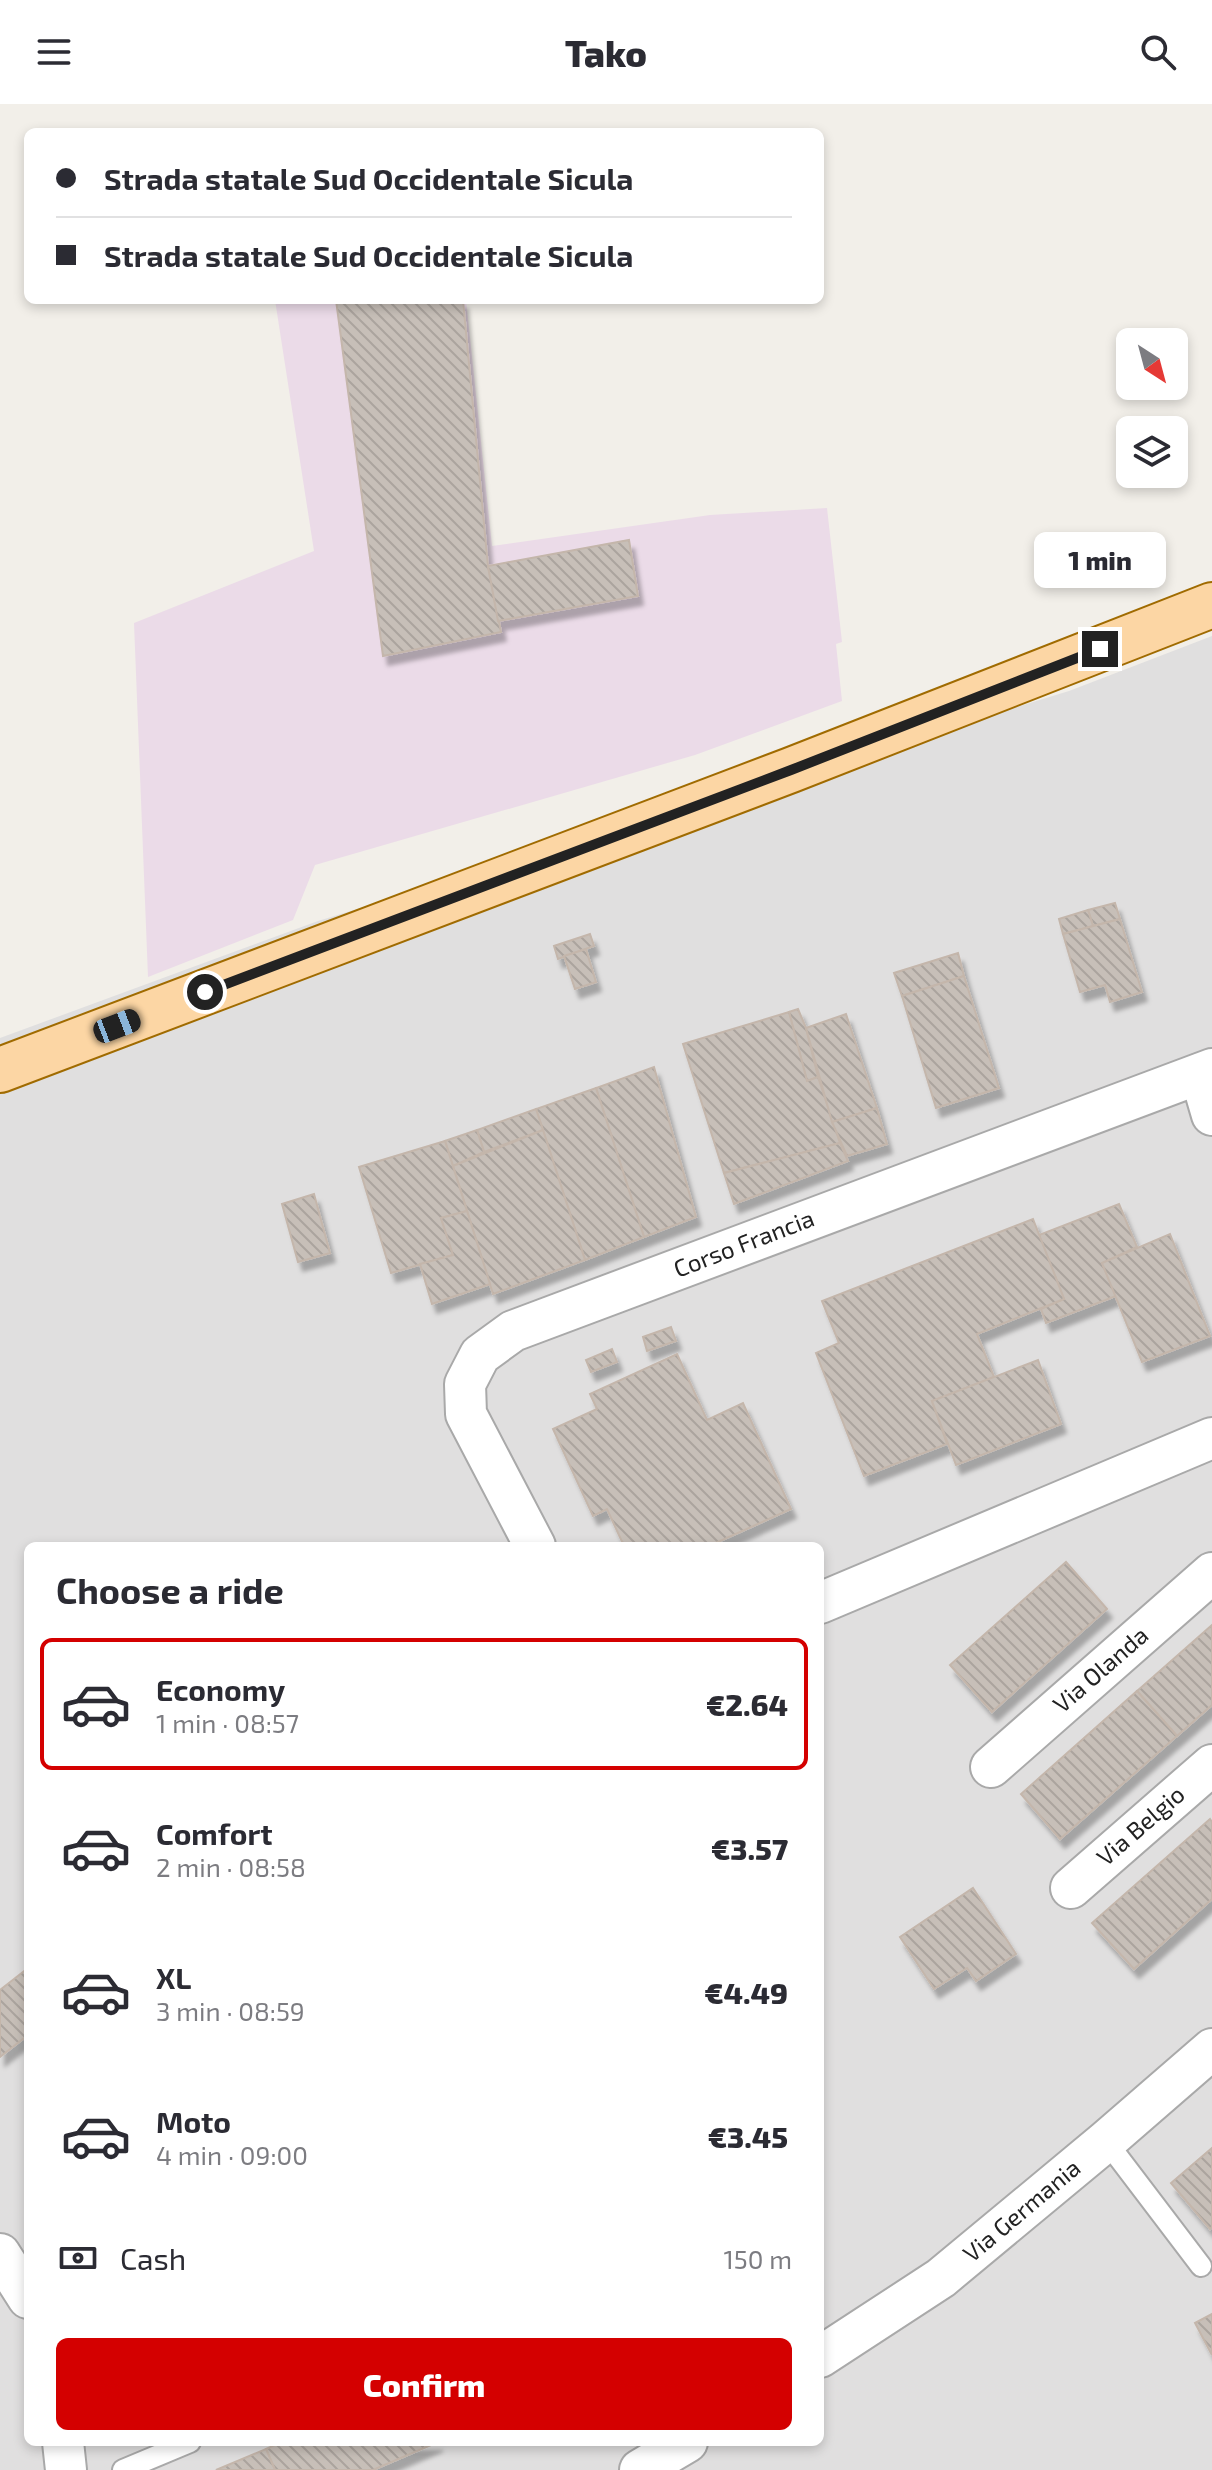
<!DOCTYPE html>
<meta charset="utf-8">
<style>
body{margin:0;font-family:"Exo 2",sans-serif;background:#f7f7f7;color:#2b2b33;height:100vh;display:flex;flex-direction:column;font-size:30px;white-space:nowrap}
*{box-sizing:border-box;margin:0}
p{font-size:26px;color:#7c7c81}
.icon{flex:none;width:44px;height:44px;fill:none;stroke:currentColor;stroke-width:2;stroke-linecap:round;stroke-linejoin:round}
.map{position:relative;flex:1;overflow:hidden}
.side{position:absolute;left:24px;top:1438px;width:800px;height:904px;display:flex;flex-direction:column;background:#fff;border-radius:12px;box-shadow:0 4px 12px #0003}
.side>*{flex:none}
.banner{position:absolute;left:24px;top:24px;width:800px;height:176px;border-radius:12px;box-shadow:0 4px 12px #0003;display:grid;align-content:center;height:176px;padding:0 32px;background:#fff}
.needle{width:52px;rotate:144deg}
.tools{position:absolute;left:1116px;top:224px;display:grid;gap:16px}
.tools a{display:grid;place-items:center;width:72px;height:72px;border-radius:12px;background:#fff;box-shadow:0 4px 12px #0003;font-size:40px}
.end{position:absolute;width:36px;height:36px;margin:-18px;border:10px solid #222;background:#fff;box-shadow:0 0 0 4px #fff}
.from{border-radius:50%}
.bubble{position:absolute;height:56px;border-radius:12px;background:#fff;box-shadow:0 4px 12px #0003;font-size:26px;font-weight:800;line-height:56px;text-align:center}
.car{position:absolute;width:24px;height:48px;margin:-24px -12px;border-radius:10px;box-shadow:0 0 6px 2px #0007;background:linear-gradient(#222 24%,#8ab4d8 0 40%,#222 0 76%,#8ab4d8 0 86%,#222 0)}
.banner b{display:flex;align-items:center;gap:28px;height:76px;font-size:30px}
.banner b+b{border-top:2px solid #e1e1e2}
.banner i{width:20px;height:20px;background:#2b2b33}
ul{padding:0;list-style:none}
li{display:flex;align-items:center;gap:24px;height:132px;margin:0 16px 12px;padding:0 16px;border:4px solid transparent;border-radius:12px}
li div{flex:1}
li b{display:block;font-size:30px}
li em{font-style:normal;font-weight:800}
li.selected{border-color:#d40000}
li>.icon{width:72px;height:72px;stroke-width:1.5}
h2{padding:0 32px;font-size:36px;line-height:96px}
.pay{display:flex;align-items:center;gap:20px;height:88px;padding:0 32px;font-size:30px}
.pay p{margin-inline-start:auto}
.primary-button{display:flex;gap:16px;margin-top:auto;padding:16px 32px}
.primary-button a{flex:1;height:92px;border-radius:12px;background:#d40000;color:#fff;font-size:32px;font-weight:800;line-height:92px;text-align:center}
header{display:flex;justify-content:space-between;align-items:center;height:104px;padding:0 32px;background:#fff;font-size:36px;font-weight:800}
.map>svg:first-child{display:block}
.residential{fill:#e0dfdf;fill-rule:evenodd}
.industrial{fill:#ebdbe8}
.building{fill:url(#building-back-hatch);stroke:#c4b6ab;stroke-width:2;filter:url(#shadow)}
.lines{fill:none;stroke-linecap:round;stroke-linejoin:round}
.lane-casing{stroke:#a9a9a9;stroke-width:24}
.street-casing{stroke:#a9a9a9;stroke-width:44}
.primary-casing{stroke:#a06b00;stroke-width:48}
.lane{stroke:#fff;stroke-width:20}
.street{stroke:#fff;stroke-width:40}
.primary{stroke:#fcd6a4;stroke-width:44}
.route{stroke:#222;stroke-width:10}
.labels{text-anchor:middle;stroke-width:6;stroke-linejoin:round;paint-order:stroke}
.street-label{font-size:24px;fill:#222;stroke:#fff}
</style>
<header><svg class="icon" aria-label="menu" viewBox="0 0 24 24"><path d="M4 6h16M4 12h16M4 18h16"/></svg>Tako<svg class="icon" aria-label="search" viewBox="0 0 24 24"><circle cx="10" cy="10" r="6"/><path d="M15 15l6 6"/></svg></header>
<div class="map">
<svg width="1212" height="2366" viewBox="0 0 1212 2366">
<defs>
<pattern id="building-back-hatch" width="6" height="6" patternUnits="userSpaceOnUse" patternTransform="scale(2)"><rect width="6" height="6" fill="#c7bfb8"/><path d="M-1 5l2 2M0 0l6 6M5-1l2 2" fill="none" stroke="#aba49e"/></pattern>
<filter id="shadow"><feDropShadow dx="5" dy="9" stdDeviation="2" flood-color="#0004"/></filter>
</defs>
<rect width="100%" height="100%" fill="#f2efe9"/>
<path class="residential" d="M1212,532v1834h-1212v-1432l318,-117 751,-230zM28,1442h792v896h-792z"/>
<path class="industrial" d="M275,196h191l26,246 218,-31 117,-7 15,134 -6,2 6,57 -147,54 -380,110 -22,55 -145,57 -14,-354 180,-72z"/>
<g class="building">
<path d="M336,196h127l25,266 13,66 -118,24z"/>
<path d="M629,436l9,56 -140,25 -10,-55z"/>
<path d="M1115,799l5,16 -27,7 -5,-16z"/>
<path d="M1088,806l5,16 -30,8 -4,-15z"/>
<path d="M1120,815l22,73 -32,10 -5,-17 -25,7 -17,-58z"/>
<path d="M590,830l4,12 -36,13 -4,-13z"/>
<path d="M586,845l10,33 -21,7 -11,-33z"/>
<path d="M958,849l6,23 -62,20 -8,-23z"/>
<path d="M964,872l35,112 -63,20 -34,-112z"/>
<path d="M798,905l8,19 12,49 -11,4 -18,-69z"/>
<path d="M789,908l18,69 11,-4 22,66 -116,30 -41,-129z"/>
<path d="M846,910l31,94 -45,14 -26,-94z"/>
<path d="M654,963l42,150 -52,20 -48,-149z"/>
<path d="M596,984l48,149 -59,23 -49,-151z"/>
<path d="M877,1004l10,36 -40,12 -15,-34z"/>
<path d="M536,1005l7,21 -59,22 -7,-22z"/>
<path d="M477,1026l7,22 -31,14 -8,-25z"/>
<path d="M543,1026l42,130 -92,34 -40,-128z"/>
<path d="M445,1037l22,70 -26,7 12,37 -62,18 -32,-106z"/>
<path d="M840,1039l8,18 -114,43 -10,-31z"/>
<path d="M314,1090l16,59 -32,9 -16,-58z"/>
<path d="M1119,1100l18,43 -35,16 14,33 -70,27 -5,-14 23,-10 -25,-64z"/>
<path d="M467,1107l23,73 -58,20 -12,-40 33,-9 -12,-37z"/>
<path d="M1033,1115l31,80 -87,35 17,43 -62,24 15,43 -83,32 -48,-123 23,-10 -17,-42z"/>
<path d="M1170,1130l40,102 -68,26 -40,-99z"/>
<path d="M671,1223l5,14 -29,10 -4,-14z"/>
<path d="M612,1245l5,13 -26,10 -5,-12z"/>
<path d="M677,1250l30,66 36,-17 48,106 -82,37h-85l-17,-37 -14,7 -40,-87 44,-20 -7,-15z"/>
<path d="M1038,1256l23,64 -105,41 -24,-64z"/>
<path d="M1066,1458l41,47 -115,103 -42,-47z"/>
<path d="M1212,1521v80l-35,31 -40,-45z"/>
<path d="M1137,1587l40,45 -117,103 -39,-45z"/>
<path d="M1210,1715l2,3v77l-78,70 -42,-46z"/>
<path d="M973,1784l43,66 -40,27 -9,-13 -33,21 -34,-52z"/>
<path d="M28,1864v67l-28,22v-67z"/>
<path d="M1212,2044v79l-2,2 -39,-46z"/>
<path d="M1212,2210v41l-17,-32z"/>
<path d="M281,2338h157l-65,28h-98l-9,-21z"/>
<path d="M266,2345l9,21h-59z"/>
</g>
<g class="lines">
<defs>
<g id="lane">
<path d="M1106,2037l95,125"/>
<path d="M123,2366l67,-28"/>
</g>
<g id="street">
<path d="M1200,970l12,41"/>
<path d="M535,1442l-69,-132 -1,-30 15,-29 33,-24 699,-262"/>
<path d="M820,1499l392,-165"/>
<path d="M991,1663l221,-194"/>
<path d="M1071,1784l141,-123"/>
<path d="M0,2150l28,44"/>
<path d="M820,2253l121,-79 165,-137 106,-92"/>
<path d="M63,2338l3,28"/>
<path d="M640,2366l47,-28"/>
</g>
<path id="primary" d="M0,966l791,-300 421,-165"/>
</defs>
<use href="#lane" class="lane-casing"/>
<use href="#street" class="street-casing"/>
<use href="#primary" class="primary-casing"/>
<use href="#lane" class="lane"/>
<use href="#street" class="street"/>
<use href="#primary" class="primary"/>
</g>
<g class="lines">
<path class="route" d="M205,888l586,-222 309,-121"/>
</g>
<g class="labels">
<g class="street-label">
<text transform="translate(744 1140) rotate(-21)" y="8">Corso Francia</text>
<text transform="translate(1101 1566) rotate(-41)" y="8">Via Olanda</text>
<text transform="translate(1141 1722) rotate(-41)" y="8">Via Belgio</text>
<text transform="translate(1022 2107) rotate(-40)" y="8">Via Germania</text>
</g>
</g>
</svg>
<div class="tools">
<a><svg class="needle" viewBox="-14 -14 28 28"><path d="M0-13l5 13h-10z" fill="#e53935"/><path d="M0 13l5-13h-10z" fill="#7c7c81"/></svg></a>
<a><svg class="icon" aria-label="layers" viewBox="0 0 24 24"><path d="M12 4l9 5-9 5-9-5zM3 14l9 5 9-5"/></svg></a>
</div>
<i class="end from" style="left:205px;top:888px"></i>
<i class="end" style="left:1100px;top:545px"></i>
<div class="bubble" style="left:1034px;top:428px;width:132px">1 min</div>
<i class="car" style="left:117px;top:922px;rotate:69deg"></i>
<div class="banner">
<b><i class="from"></i>Strada statale Sud Occidentale Sicula</b>
<b><i></i>Strada statale Sud Occidentale Sicula</b>
</div>
<section class="side">
<h2>Choose a ride</h2>
<ul>
<li class="selected"><svg class="icon" aria-label="car" viewBox="0 0 24 24"><path d="M5 17H2v-5l4-1 3-4h7l3 4 3 1v5h-3M9 17h6M6 11h13"/><circle cx="7" cy="17" r="2"/><circle cx="17" cy="17" r="2"/></svg><div><b>Economy</b><p>1 min · 08:57</p></div><em>€2.64</em></li>
<li><svg class="icon" aria-label="car" viewBox="0 0 24 24"><path d="M5 17H2v-5l4-1 3-4h7l3 4 3 1v5h-3M9 17h6M6 11h13"/><circle cx="7" cy="17" r="2"/><circle cx="17" cy="17" r="2"/></svg><div><b>Comfort</b><p>2 min · 08:58</p></div><em>€3.57</em></li>
<li><svg class="icon" aria-label="car" viewBox="0 0 24 24"><path d="M5 17H2v-5l4-1 3-4h7l3 4 3 1v5h-3M9 17h6M6 11h13"/><circle cx="7" cy="17" r="2"/><circle cx="17" cy="17" r="2"/></svg><div><b>XL</b><p>3 min · 08:59</p></div><em>€4.49</em></li>
<li><svg class="icon" aria-label="car" viewBox="0 0 24 24"><path d="M5 17H2v-5l4-1 3-4h7l3 4 3 1v5h-3M9 17h6M6 11h13"/><circle cx="7" cy="17" r="2"/><circle cx="17" cy="17" r="2"/></svg><div><b>Moto</b><p>4 min · 09:00</p></div><em>€3.45</em></li>
</ul>
<div class="pay"><svg class="icon" aria-label="cash" viewBox="0 0 24 24"><path d="M3 7h18v10H3z"/><circle cx="12" cy="12" r="2"/></svg>Cash<p>150 m</p></div>
<div class="primary-button"><a>Confirm</a></div>
</section>
</div>
